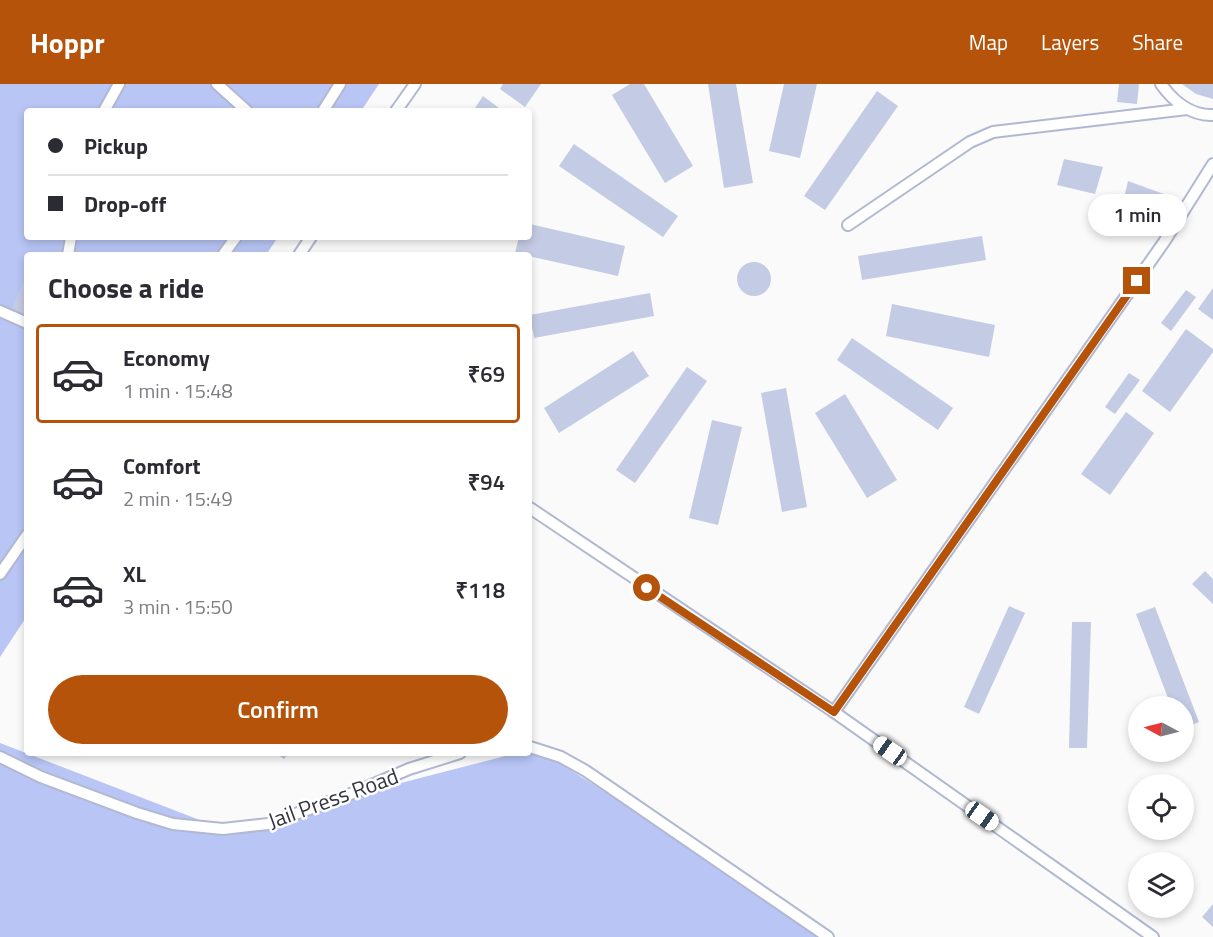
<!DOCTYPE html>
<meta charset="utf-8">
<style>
body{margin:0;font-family:"Titillium Web",sans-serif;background:#f7f7f7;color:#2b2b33;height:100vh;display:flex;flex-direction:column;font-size:22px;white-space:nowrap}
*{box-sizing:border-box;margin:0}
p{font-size:20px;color:#7c7c81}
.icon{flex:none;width:33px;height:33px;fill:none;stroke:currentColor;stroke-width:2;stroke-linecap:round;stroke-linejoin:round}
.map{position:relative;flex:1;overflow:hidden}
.sheet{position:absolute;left:24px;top:168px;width:508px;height:504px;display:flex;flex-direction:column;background:#fff;border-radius:6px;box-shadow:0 3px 9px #0003}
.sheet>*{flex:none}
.guide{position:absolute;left:24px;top:24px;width:508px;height:132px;border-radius:6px;box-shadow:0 3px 9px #0003;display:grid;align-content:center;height:132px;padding:0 24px;background:#fff}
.needle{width:39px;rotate:277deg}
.controls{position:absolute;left:1128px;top:612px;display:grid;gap:12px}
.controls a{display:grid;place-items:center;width:66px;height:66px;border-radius:50%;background:#fff;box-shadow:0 3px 9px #0003;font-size:30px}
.end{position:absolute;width:27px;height:27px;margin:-14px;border:8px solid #b45309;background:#fff;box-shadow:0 0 0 3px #fff}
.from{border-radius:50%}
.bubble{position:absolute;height:42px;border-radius:21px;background:#fff;box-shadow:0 3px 9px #0003;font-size:20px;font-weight:600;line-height:42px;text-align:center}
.car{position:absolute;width:18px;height:36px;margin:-18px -9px;border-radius:8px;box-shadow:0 0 4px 2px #0007;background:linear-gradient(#fff 24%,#345 0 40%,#fff 0 76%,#345 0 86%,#fff 0)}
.guide b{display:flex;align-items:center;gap:21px;height:57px;font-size:22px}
.guide b+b{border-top:2px solid #e1e1e2}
.guide i{width:15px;height:15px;background:#2b2b33}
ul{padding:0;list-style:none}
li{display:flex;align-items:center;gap:18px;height:99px;margin:0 12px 9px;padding:0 12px;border:3px solid transparent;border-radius:6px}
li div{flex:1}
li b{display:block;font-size:22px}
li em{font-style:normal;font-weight:600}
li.selected{border-color:#b45309}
li>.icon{width:54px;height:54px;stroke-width:1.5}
h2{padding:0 24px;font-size:27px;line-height:72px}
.cta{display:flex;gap:12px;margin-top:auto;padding:12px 24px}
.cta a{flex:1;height:69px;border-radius:36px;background:#b45309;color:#fff;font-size:24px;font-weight:600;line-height:69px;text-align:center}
header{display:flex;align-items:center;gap:36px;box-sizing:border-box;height:84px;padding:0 30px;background:#b45309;color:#fff}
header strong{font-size:28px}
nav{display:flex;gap:33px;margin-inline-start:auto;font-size:21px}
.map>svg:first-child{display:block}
.green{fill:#b8c5f5}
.building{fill:#c4cbe4}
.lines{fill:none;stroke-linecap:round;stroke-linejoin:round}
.service-casing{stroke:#b1b8d1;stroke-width:14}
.service{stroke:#fff;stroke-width:10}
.route{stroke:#b45309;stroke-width:8}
.labels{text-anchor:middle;stroke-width:5;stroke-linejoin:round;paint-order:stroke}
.street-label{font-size:22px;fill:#343640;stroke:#fff}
</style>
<header>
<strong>Hoppr</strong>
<nav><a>Map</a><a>Layers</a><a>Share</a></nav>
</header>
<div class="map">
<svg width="1213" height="853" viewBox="0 0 1213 853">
<rect width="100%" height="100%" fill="#fafafa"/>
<g class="green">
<path d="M0,0h379l-18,27h-334v126h251l-12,18h-239v361l-27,41z"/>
<path d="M0,659l223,86 294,-76h13v-3l6,-2 296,189h-832z"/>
</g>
<g class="building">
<path d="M503,0h38l-16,23 -25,-18z"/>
<path d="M630,0h14l49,82 -28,17 -53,-88z"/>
<path d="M708,0h28l17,99 -29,5z"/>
<path d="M784,0h33l-17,74 -31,-7z"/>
<path d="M1119,0h20l-2,20 -20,-2z"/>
<path d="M1182,0h31v15l-17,-5z"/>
<path d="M877,7l21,15 -73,104 -21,-14z"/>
<path d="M483,12l20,15h-30z"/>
<path d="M574,60l104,72 -15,21 -104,-71z"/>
<path d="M1064,75l39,8 -8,27 -38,-9z"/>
<path d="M1128,97l44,16 -7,25 -43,-15z"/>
<path d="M530,140l95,22 -7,30 -103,-23 4,-16h11z"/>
<path d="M982,152l4,24 -124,20 -4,-24z"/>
<circle cx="754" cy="195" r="17"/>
<path d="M27,190v42l-15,-8z"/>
<path d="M1213,204v32l-15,-11z"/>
<path d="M1186,206l10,7 -25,34 -10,-8z"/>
<path d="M650,209l4,23 -120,22 -4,-23z"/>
<path d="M892,220l103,21 -6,32 -103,-21z"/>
<path d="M1186,245l27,20v3l-43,60 -28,-21z"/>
<path d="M852,254l101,70 -15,22 -101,-70z"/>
<path d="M633,267l16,25 -90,57 -15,-25z"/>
<path d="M687,283l20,14 -72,102 -19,-13z"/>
<path d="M1129,289l11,7 -25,34 -10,-7z"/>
<path d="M786,304l21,119 -25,5 -21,-119z"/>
<path d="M845,310l52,86 -30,18 -52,-85z"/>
<path d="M1126,328l28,21 -44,62 -29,-21z"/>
<path d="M712,336l30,7 -24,98 -29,-7z"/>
<path d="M1205,487l8,8v25l-21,-20z"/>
<path d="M1009,522l16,7 -46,101 -15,-7z"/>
<path d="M1155,523l44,115 -15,6v-22h-13l-35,-92z"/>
<path d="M1072,538h19l-4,126h-18z"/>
<path d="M276,669h13l-5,6z"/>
<path d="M1213,820v23l-11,-10z"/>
</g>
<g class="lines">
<defs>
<g id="service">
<path d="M217,0l30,27"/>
<path d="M1161,0c12,17 30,32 52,31"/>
<path d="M104,27l15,-27"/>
<path d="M323,27l17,-27"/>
<path d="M396,27l19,-27"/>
<path d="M848,141l122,-83 23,-10 194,-23"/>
<path d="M68,171l3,-18"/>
<path d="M223,171l13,-18"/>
<path d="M299,171l12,-18"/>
<path d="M0,227l27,12"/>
<path d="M530,424l304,204 319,225"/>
<path d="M0,490l27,-39"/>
<path d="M834,628l330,-470 49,-78"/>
<path d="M530,663l31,10 25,14 242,166"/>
<path d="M0,673l41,20 96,36 36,11 50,5 45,-5 85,-31 56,-24 51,-16"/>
</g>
</defs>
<use href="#service" class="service-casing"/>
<use href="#service" class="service"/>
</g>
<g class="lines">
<path class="route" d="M647,504l187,124 303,-431"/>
</g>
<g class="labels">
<g class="street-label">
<text transform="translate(333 714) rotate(-20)" y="8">Jail Press Road</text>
</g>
</g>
</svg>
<div class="controls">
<a><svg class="needle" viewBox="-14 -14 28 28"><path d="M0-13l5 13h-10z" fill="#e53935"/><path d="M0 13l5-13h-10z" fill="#7c7c81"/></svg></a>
<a><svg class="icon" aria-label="locate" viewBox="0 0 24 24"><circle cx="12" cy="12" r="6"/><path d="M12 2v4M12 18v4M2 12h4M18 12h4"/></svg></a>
<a><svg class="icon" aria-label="layers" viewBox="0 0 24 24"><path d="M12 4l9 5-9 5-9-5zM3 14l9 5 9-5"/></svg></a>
</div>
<i class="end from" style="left:647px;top:504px"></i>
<i class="end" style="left:1137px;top:197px"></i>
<div class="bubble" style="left:1088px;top:110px;width:99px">1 min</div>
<i class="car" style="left:890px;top:667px;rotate:305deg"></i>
<i class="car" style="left:982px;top:732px;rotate:125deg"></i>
<div class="guide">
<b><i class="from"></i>Pickup</b>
<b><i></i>Drop-off</b>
</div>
<section class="sheet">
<h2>Choose a ride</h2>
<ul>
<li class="selected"><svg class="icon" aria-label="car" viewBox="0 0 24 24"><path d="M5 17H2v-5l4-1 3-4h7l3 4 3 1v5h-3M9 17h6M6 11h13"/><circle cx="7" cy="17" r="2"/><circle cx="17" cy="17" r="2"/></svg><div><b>Economy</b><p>1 min · 15:48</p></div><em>₹69</em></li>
<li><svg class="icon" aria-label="car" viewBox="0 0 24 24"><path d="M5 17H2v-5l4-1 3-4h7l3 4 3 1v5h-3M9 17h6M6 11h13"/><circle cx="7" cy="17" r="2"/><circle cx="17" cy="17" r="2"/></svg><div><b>Comfort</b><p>2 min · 15:49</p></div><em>₹94</em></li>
<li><svg class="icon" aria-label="car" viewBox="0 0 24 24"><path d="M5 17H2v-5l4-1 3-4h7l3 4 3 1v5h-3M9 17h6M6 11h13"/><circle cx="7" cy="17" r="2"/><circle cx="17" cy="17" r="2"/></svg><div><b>XL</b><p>3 min · 15:50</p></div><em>₹118</em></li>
</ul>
<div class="cta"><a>Confirm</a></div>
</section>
</div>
